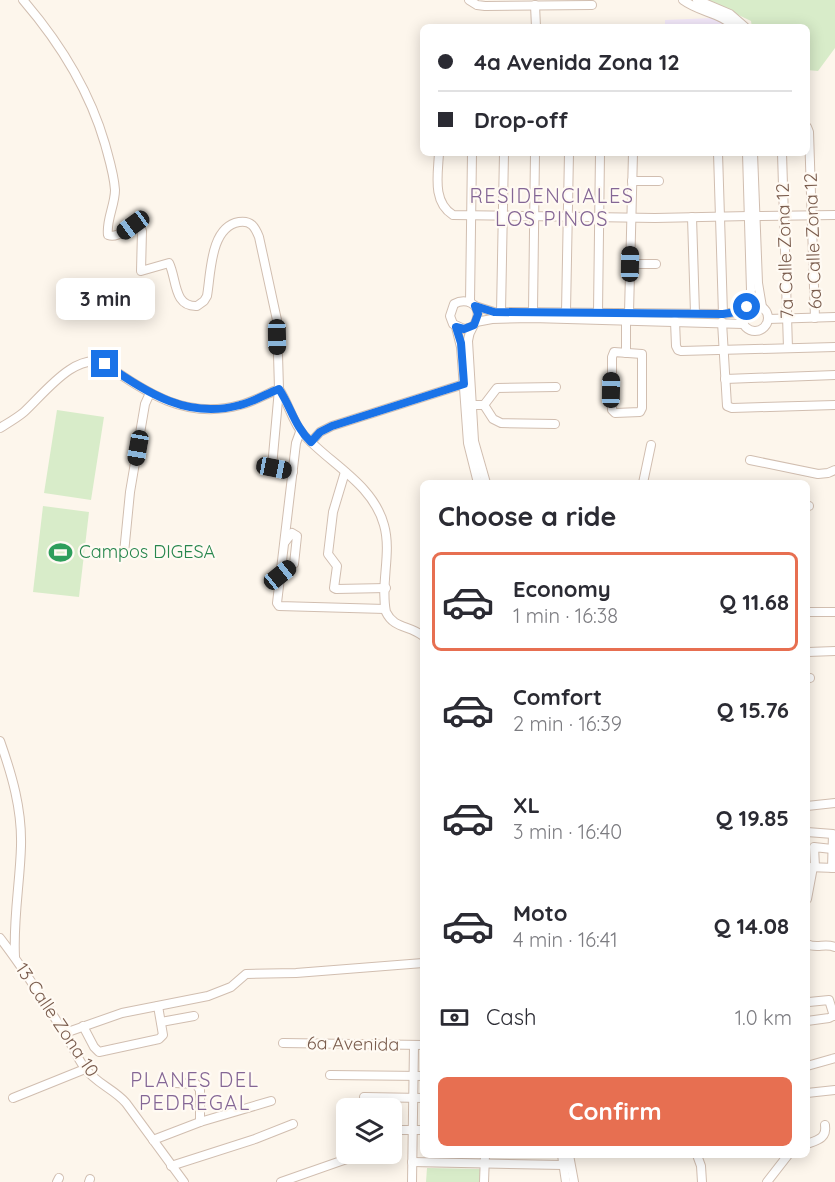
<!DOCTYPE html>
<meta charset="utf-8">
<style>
body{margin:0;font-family:Quicksand,sans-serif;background:#f2f2f3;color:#2b2b33;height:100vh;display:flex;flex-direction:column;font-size:22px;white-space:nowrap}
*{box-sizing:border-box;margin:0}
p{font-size:20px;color:#7c7c81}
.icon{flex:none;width:33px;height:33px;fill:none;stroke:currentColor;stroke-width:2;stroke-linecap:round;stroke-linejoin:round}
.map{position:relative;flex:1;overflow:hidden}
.drawer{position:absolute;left:420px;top:480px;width:390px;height:678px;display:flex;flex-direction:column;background:#fff;border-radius:9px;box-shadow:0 3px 15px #0003}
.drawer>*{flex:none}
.banner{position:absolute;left:420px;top:24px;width:390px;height:132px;border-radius:9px;box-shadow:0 3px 15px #0003;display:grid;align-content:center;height:132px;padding:0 18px;background:#fff}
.tools{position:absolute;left:336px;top:1098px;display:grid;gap:12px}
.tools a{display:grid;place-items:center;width:66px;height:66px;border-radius:9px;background:#fff;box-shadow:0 3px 15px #0003;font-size:30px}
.end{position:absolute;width:27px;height:27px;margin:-14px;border:8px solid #1a73e8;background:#fff;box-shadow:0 0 0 3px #fff}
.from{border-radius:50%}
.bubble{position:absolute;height:42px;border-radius:9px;background:#fff;box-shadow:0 3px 15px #0003;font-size:20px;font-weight:800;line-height:42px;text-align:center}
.car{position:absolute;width:18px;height:36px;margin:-18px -9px;border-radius:8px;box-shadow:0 0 4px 2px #0007;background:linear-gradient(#222 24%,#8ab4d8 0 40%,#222 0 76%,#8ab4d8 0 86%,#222 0)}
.banner b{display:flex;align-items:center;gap:21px;height:57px;font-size:22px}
.banner b+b{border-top:2px solid #e1e1e2}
.banner i{width:15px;height:15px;background:#2b2b33}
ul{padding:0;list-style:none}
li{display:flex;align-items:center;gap:18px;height:99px;margin:0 12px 9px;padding:0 6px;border:3px solid transparent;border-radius:9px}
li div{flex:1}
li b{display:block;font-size:22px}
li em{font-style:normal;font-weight:800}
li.on{border-color:#e76f51}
li>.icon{width:54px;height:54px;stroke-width:1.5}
h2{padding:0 18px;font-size:27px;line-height:72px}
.pay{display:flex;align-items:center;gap:15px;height:66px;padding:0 18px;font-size:22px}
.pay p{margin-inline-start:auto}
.primary-button{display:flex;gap:12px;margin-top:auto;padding:12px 18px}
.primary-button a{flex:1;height:69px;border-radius:9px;background:#e76f51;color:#fff;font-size:24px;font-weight:800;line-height:69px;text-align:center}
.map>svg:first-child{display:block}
.education{fill:#f3e8fa}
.green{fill:#d8ecc9}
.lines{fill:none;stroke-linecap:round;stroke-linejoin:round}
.minor-casing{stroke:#d1beb0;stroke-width:10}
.minor{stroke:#fff;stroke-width:8}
.route{stroke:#1a73e8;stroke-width:8}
.labels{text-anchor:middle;stroke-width:4.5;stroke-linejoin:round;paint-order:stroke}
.street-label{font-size:18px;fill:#7a5c4d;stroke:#fffaf3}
.leisure-label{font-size:18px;fill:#27864d;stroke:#fffaf3;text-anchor:start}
.neighbourhood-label{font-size:20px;letter-spacing:1.5px;fill:#846695;stroke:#fffaf3}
</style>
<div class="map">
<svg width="835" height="1182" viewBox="0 0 835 1182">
<rect width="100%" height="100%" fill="#fdf6ec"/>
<path class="education" d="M713,18l15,9h-63v-7z"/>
<g class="green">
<path d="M707,0h128v48l-17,23 -11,-1v-43h-55l-1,-6z"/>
<path d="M57,410l47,7 -13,83 -47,-7z"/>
<path d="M43,506l46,6 -10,85 -46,-5z"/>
<path d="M427,1168l55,1v13h-56z"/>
</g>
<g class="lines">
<defs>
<g id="minor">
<path d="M23,0c37,43 66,89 82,144 4,15 9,30 10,46 0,15 -9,30 -7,45 12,4 19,-10 31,-11l3,7 -1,40 28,-8c8,16 4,44 28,43l7,-5 3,-5c4,-23 3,-69 32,-74 12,-2 16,5 20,15l18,83 2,69 -7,78 21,5"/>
<path d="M469,0l8,5 8,1 107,-1"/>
<path d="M683,0c16,12 38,13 52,27"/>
<path d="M697,0l33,14 15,13"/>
<path d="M535,5l1,22"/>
<path d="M807,127l2,5 6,186"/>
<path d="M439,153c-1,21 -7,49 14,62l202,3 94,-2"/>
<path d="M718,153l5,161"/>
<path d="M747,153l4,137 -4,17"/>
<path d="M753,153l5,130 4,24"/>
<path d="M782,153l6,195"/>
<path d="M632,181h27"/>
<path d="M755,216l80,-1"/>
<path d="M692,217l3,96"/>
<path d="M630,264h26"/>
<path d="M470,302l2,-149"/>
<circle cx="755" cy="318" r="13"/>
<path d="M475,306l19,6 229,2 20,-3"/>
<path d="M533,311l2,-158"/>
<path d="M501,312l3,-159"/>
<path d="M566,312l3,-159"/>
<path d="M598,312l2,-159"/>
<path d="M629,313l4,-160"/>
<path d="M768,319l67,-2"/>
<path d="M626,320v33"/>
<path d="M675,321l1,25 2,4 3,1 154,-4"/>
<path d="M476,322l16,-3 40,-1 211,6"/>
<path d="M722,322l5,84 5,2 103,-3"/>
<path d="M456,327l5,20 7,96 10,40"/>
<path d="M472,327l-8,2 -11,-5 -3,-8 4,-12c11,-6 27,-1 23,14 -2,9 -8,10 -9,23l6,100 12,42"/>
<path d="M614,352l28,2v54l-2,4 -25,1 -3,-3v-53z"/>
<path d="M725,379l110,-4"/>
<path d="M279,389c9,13 14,34 24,45 27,30 70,50 81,91 8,28 -4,59 2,87 8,17 24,13 37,24"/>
<path d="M472,405h12l9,14 8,4 54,1"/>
<path d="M484,405l13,-17 59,-1"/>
<path d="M0,428c8,-5 17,-10 24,-16 19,-17 52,-62 81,-48 42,29 81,56 135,41 13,-3 26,-11 39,-16"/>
<path d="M300,432l-4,11 -19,160 2,3 106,3"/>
<path d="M311,442l9,-10 12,-6 132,-42"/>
<path d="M750,460l68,14 10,-1 7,-3"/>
<path d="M345,472l-12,40 -5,42 9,12 -3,22 2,1 50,-1"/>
<path d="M643,483l8,-38"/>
<path d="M807,506h2"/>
<path d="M124,553l6,-61 15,-88 5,-11"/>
<path d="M281,575l13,-11 3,-28 -5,-3 -7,9"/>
<path d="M807,612h28"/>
<path d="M808,652l27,-1"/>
<path d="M807,678h3"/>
<path d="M0,741c12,34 22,68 21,105 -1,37 -8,73 -6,111"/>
<path d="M807,806l28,-3"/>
<path d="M807,832l26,2 -1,34"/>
<path d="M807,867l28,1"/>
<path d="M815,867l-1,-20 18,2"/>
<path d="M807,899l6,-32"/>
<path d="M0,938c23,30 43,61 63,93 8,11 13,25 21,36 11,16 30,22 42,36l58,79"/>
<path d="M807,944c9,5 18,-1 28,3"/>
<path d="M809,1002l20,-2 5,16"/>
<path d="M807,1021l22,-3 6,-3"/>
<path d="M161,1022l33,-6"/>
<path d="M83,1026l11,21 5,5 60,-13 4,-4 -5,-29"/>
<path d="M65,1033l57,-20 86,-17 23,-9 15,-13 50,-1 127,-10"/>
<path d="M283,1043l140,2"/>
<path d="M807,1066l28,-8"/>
<path d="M330,1075l93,1"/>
<path d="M175,1083l21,1 4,6v32"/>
<path d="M807,1093l28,-3"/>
<path d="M364,1097l59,1"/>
<path d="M13,1098l72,-29"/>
<path d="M392,1130h31"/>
<path d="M153,1140l47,-18 71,-21"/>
<path d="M807,1144c11,-4 20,-6 18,-19"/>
<path d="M562,1155l4,27"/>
<path d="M569,1155l5,27"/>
<path d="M697,1155l4,11 1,16"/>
<path d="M412,1162l151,3"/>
<path d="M171,1166l84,-27 38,-15"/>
<path d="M57,1182l2,-4"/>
<path d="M89,1182l1,-3"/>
<path d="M281,1182l80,-28"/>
<path d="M412,1182l2,-137"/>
<path d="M484,1182l1,-27"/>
<path d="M767,1182l21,-27"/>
</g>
</defs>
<use href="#minor" class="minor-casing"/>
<use href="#minor" class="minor"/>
</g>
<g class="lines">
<path class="route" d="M105,364c42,28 82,56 135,41 13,-3 26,-11 39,-16 12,18 16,38 32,53l9,-10 12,-6 132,-42 -3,-41 -5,-16 8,2 10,-4 4,-11 -3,-8 19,6 229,2 20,-3 4,-4"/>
</g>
<defs>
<symbol id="stadium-bare" viewBox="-9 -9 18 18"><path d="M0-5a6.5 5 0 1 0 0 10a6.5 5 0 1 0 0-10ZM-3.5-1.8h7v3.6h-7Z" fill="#2e9e5b" stroke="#fffaf3" stroke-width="2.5" paint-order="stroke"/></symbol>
</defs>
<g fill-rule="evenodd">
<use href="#stadium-bare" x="44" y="536" width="33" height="33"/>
</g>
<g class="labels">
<g class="street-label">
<text transform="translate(813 241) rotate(-92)" y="6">6a Calle Zona 12</text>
<text transform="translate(785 251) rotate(-92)" y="6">7a Calle Zona 12</text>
<text transform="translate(57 1020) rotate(56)" y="6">13 Calle Zona 10</text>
<text transform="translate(353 1044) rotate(1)" y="6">6a Avenida</text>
</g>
<g class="leisure-label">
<text x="79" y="558">Campos DIGESA</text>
</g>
<g class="neighbourhood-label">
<text x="552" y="203">RESIDENCIALES<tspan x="552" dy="23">LOS PINOS</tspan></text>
<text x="195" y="1087">PLANES DEL<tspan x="195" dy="23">PEDREGAL</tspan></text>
</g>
</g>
</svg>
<div class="tools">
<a><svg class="icon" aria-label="layers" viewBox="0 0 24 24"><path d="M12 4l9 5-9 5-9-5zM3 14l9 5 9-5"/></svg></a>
</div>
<i class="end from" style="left:747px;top:307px"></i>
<i class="end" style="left:105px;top:364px"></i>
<div class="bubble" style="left:56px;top:278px;width:99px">3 min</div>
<i class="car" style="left:133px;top:225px;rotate:234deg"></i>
<i class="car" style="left:630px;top:264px;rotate:1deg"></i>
<i class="car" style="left:277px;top:337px;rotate:179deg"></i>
<i class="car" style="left:611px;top:390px;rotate:1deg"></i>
<i class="car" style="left:138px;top:448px;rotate:190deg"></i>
<i class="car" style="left:274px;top:468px;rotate:101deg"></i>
<i class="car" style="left:280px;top:575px;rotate:51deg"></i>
<div class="banner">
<b><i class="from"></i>4a Avenida Zona 12</b>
<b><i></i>Drop-off</b>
</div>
<section class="drawer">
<h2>Choose a ride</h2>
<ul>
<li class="on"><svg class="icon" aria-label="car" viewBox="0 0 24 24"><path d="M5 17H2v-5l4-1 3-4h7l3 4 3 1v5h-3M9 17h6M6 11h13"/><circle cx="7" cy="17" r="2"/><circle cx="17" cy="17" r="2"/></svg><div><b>Economy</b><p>1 min · 16:38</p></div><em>Q 11.68</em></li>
<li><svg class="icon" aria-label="car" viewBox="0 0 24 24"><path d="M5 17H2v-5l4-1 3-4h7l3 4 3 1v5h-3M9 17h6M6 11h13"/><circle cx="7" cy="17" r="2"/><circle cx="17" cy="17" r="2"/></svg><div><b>Comfort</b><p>2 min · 16:39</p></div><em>Q 15.76</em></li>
<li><svg class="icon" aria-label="car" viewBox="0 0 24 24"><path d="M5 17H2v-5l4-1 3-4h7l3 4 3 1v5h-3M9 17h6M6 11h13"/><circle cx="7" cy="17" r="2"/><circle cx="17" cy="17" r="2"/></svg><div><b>XL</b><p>3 min · 16:40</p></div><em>Q 19.85</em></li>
<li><svg class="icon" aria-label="car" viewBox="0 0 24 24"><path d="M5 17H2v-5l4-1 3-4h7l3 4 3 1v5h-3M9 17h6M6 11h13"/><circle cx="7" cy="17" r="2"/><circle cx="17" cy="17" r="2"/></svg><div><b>Moto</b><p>4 min · 16:41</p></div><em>Q 14.08</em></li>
</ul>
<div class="pay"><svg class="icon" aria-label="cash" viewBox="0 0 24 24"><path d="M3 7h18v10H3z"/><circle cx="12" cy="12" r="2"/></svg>Cash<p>1.0 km</p></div>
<div class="primary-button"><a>Confirm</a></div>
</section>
</div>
